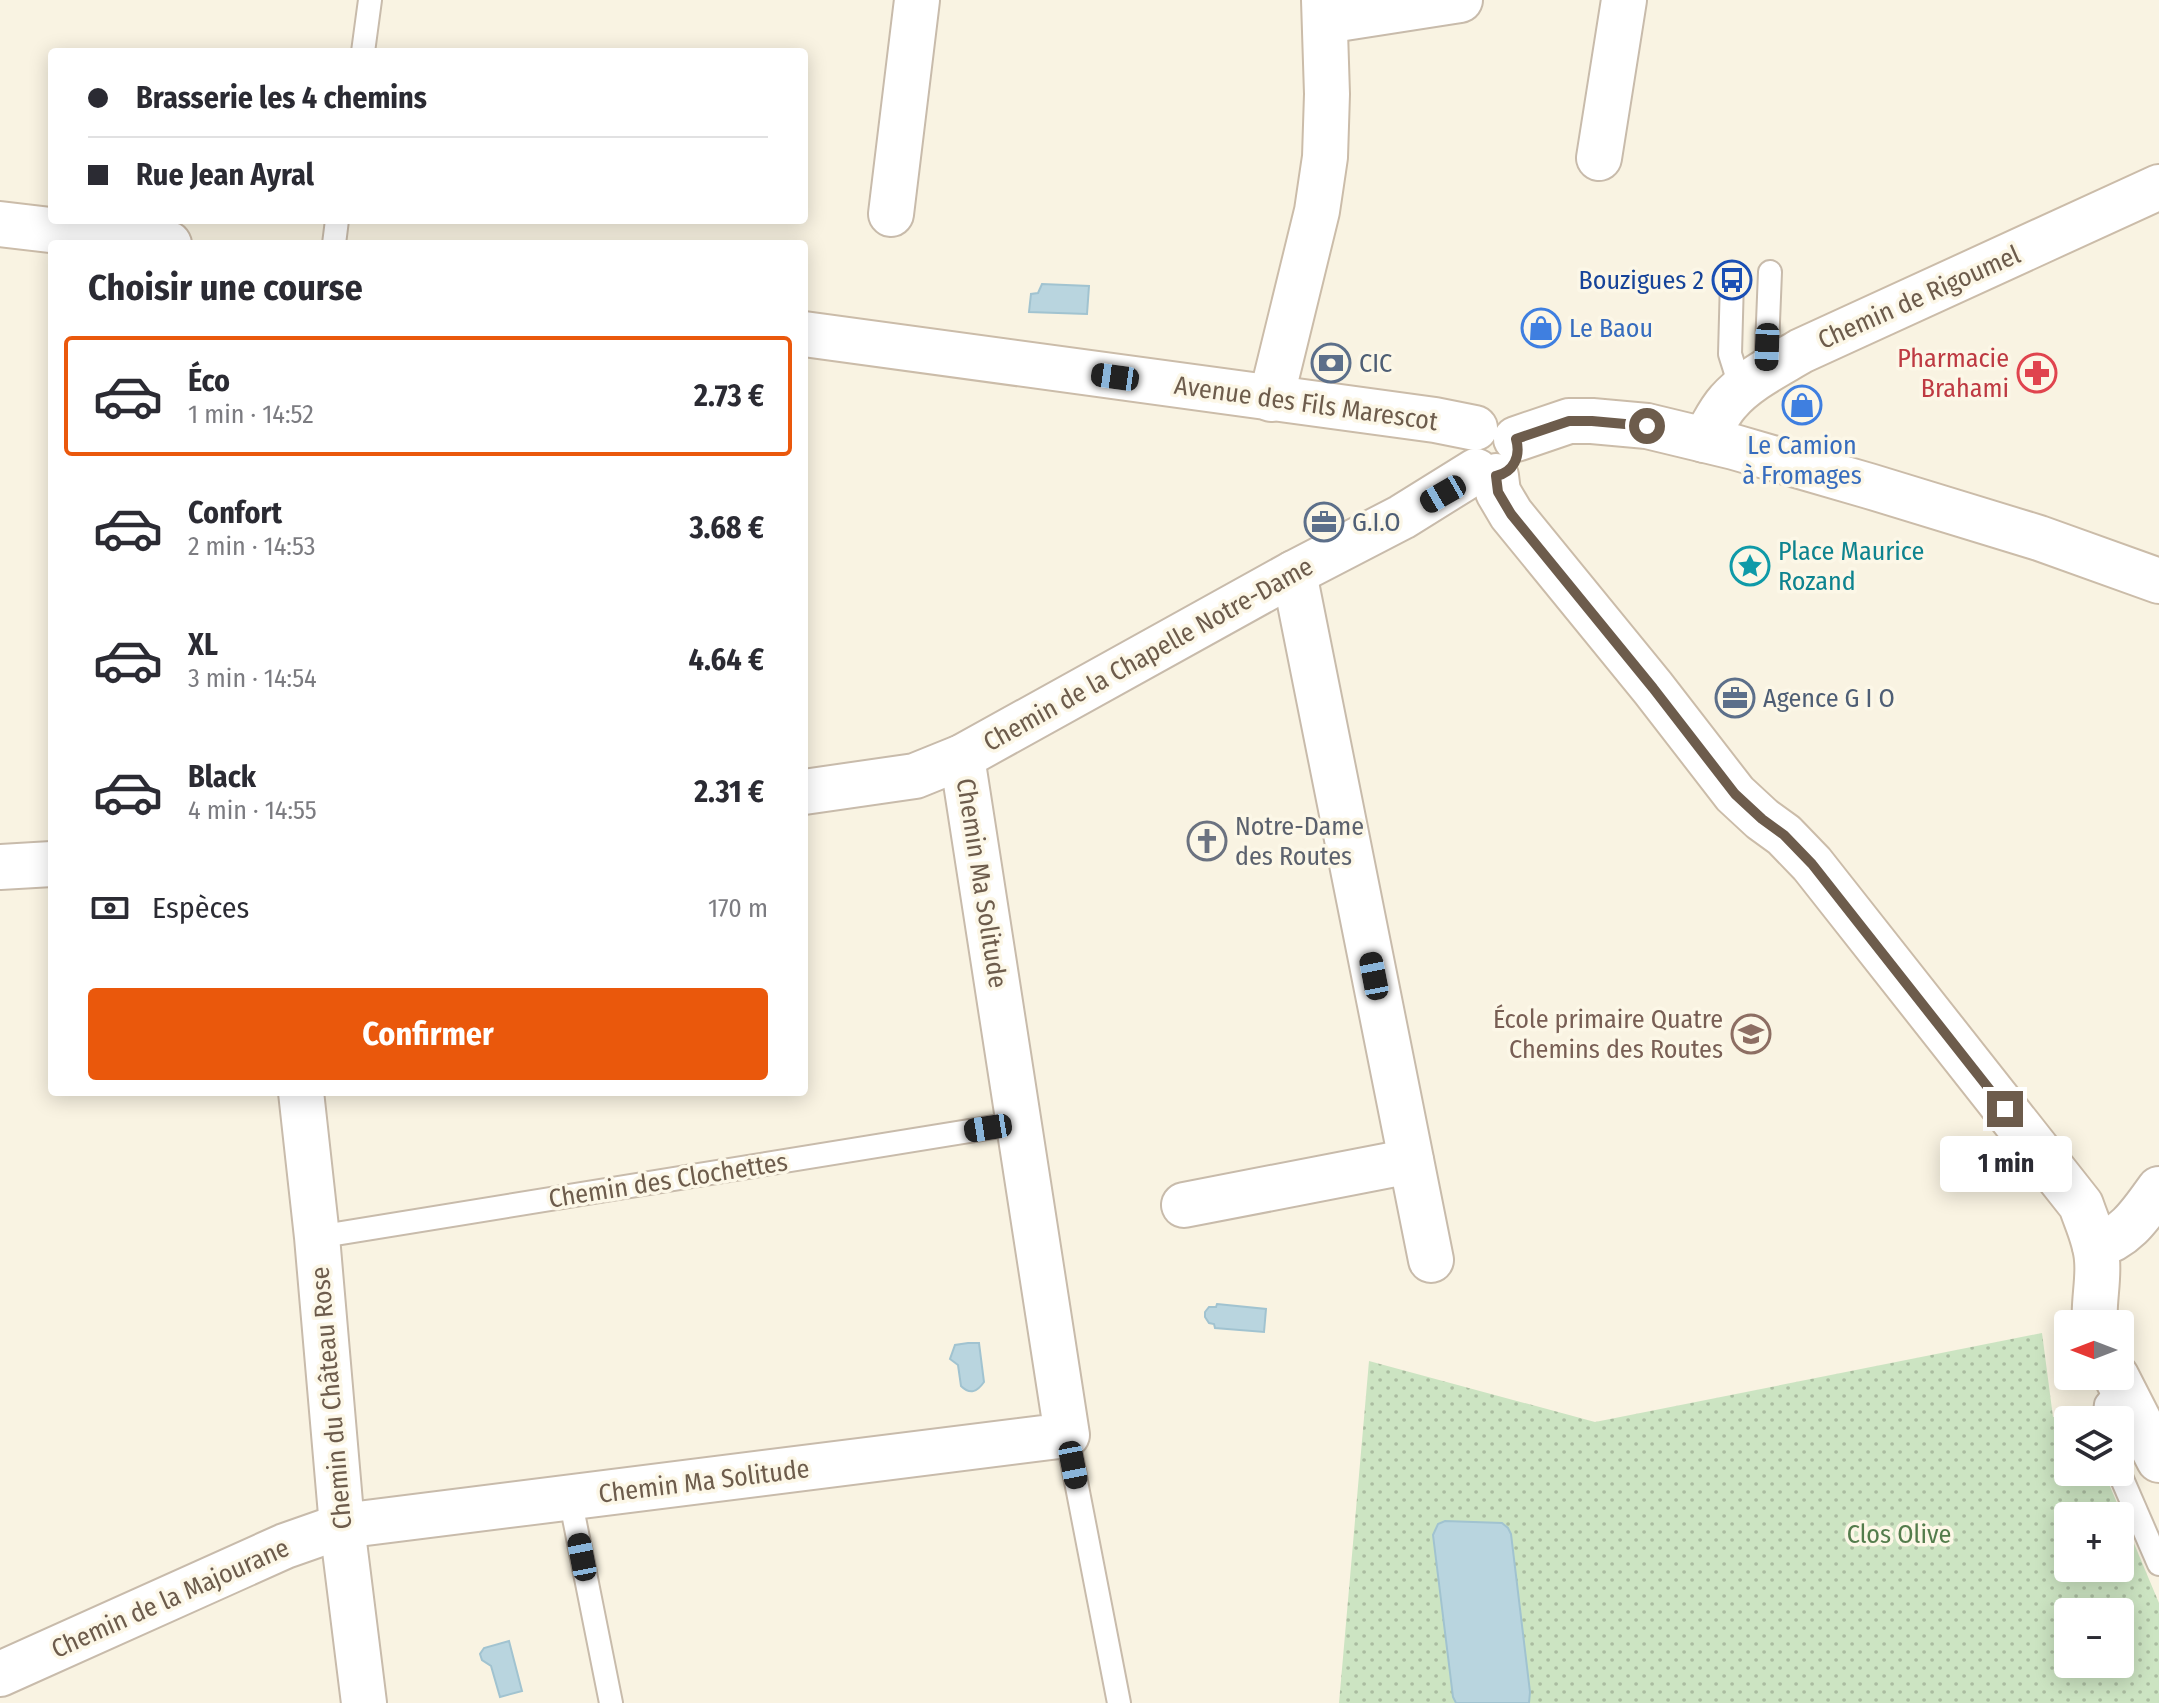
<!DOCTYPE html>
<html lang="fr">
<meta charset="utf-8">
<style>
body{margin:0;font-family:"Fira Sans Condensed",sans-serif;background:#f2f2f3;color:#2b2b33;height:100vh;display:flex;flex-direction:column;font-size:30px;white-space:nowrap}
*{box-sizing:border-box;margin:0}
p{font-size:26px;color:#7c7c81}
.icon{flex:none;width:44px;height:44px;fill:none;stroke:currentColor;stroke-width:2;stroke-linecap:round;stroke-linejoin:round}
.map{position:relative;flex:1;overflow:hidden}
.panel{position:absolute;left:48px;top:240px;width:760px;height:856px;display:flex;flex-direction:column;background:#fff;border-radius:8px;box-shadow:0 4px 20px #0003}
.panel>*{flex:none}
.guide{position:absolute;left:48px;top:48px;width:760px;height:176px;border-radius:8px;box-shadow:0 4px 20px #0003;display:grid;align-content:center;height:176px;padding:0 40px;background:#fff}
.needle{width:52px;rotate:270deg}
.tools{position:absolute;left:2054px;top:1310px;display:grid;gap:16px}
.tools a{display:grid;place-items:center;width:80px;height:80px;border-radius:8px;background:#fff;box-shadow:0 4px 20px #0003;font-size:40px}
.end{position:absolute;width:36px;height:36px;margin:-18px;border:10px solid #6d5c4c;background:#fff;box-shadow:0 0 0 4px #fff}
.from{border-radius:50%}
.bubble{position:absolute;height:56px;border-radius:8px;background:#fff;box-shadow:0 4px 20px #0003;font-size:26px;font-weight:700;line-height:56px;text-align:center}
.car{position:absolute;width:24px;height:48px;margin:-24px -12px;border-radius:10px;box-shadow:0 0 6px 2px #0007;background:linear-gradient(#222 24%,#8ab4d8 0 40%,#222 0 76%,#8ab4d8 0 86%,#222 0)}
.guide b{display:flex;align-items:center;gap:28px;height:76px;font-size:30px}
.guide b+b{border-top:2px solid #e1e1e2}
.guide i{width:20px;height:20px;background:#2b2b33}
ul{padding:0;list-style:none}
li{display:flex;align-items:center;gap:24px;height:120px;margin:0 16px 12px;padding:0 24px;border:4px solid transparent;border-radius:8px}
li div{flex:1}
li b{display:block;font-size:30px}
li em{font-style:normal;font-weight:700}
li.current{border-color:#ea580c}
li>.icon{width:72px;height:72px;stroke-width:1.5}
h2{padding:0 40px;font-size:36px;line-height:96px}
.pay{display:flex;align-items:center;gap:20px;height:88px;padding:0 40px;font-size:30px}
.pay p{margin-inline-start:auto}
.primary-button{display:flex;gap:16px;margin-top:auto;padding:16px 40px}
.primary-button a{flex:1;height:92px;border-radius:8px;background:#ea580c;color:#fff;font-size:32px;font-weight:700;line-height:92px;text-align:center}
.map>svg:first-child{display:block}
.park{fill:url(#park-dots);fill-rule:evenodd}
.water{fill:#b9d5df;stroke:#a1c3d0;stroke-width:2}
.lines{fill:none;stroke-linecap:round;stroke-linejoin:round}
.lane-casing{stroke:#c8bbab;stroke-width:26}
.street-casing{stroke:#c8bbab;stroke-width:48}
.secondary-casing{stroke:#cbbca9;stroke-width:48}
.lane{stroke:#fff;stroke-width:22}
.street{stroke:#fff;stroke-width:44}
.secondary{stroke:#fff;stroke-width:44}
.route{stroke:#6d5c4c;stroke-width:10}
.labels{text-anchor:middle;stroke-width:7;stroke-linejoin:round;paint-order:stroke}
.transit-label{font-size:26px;fill:#164399;stroke:#fcf7e7;text-anchor:end}
.street-label{font-size:26px;fill:#6d5c4c;stroke:#fcf7e7}
.shop-label{font-size:26px;fill:#366cbe;stroke:#fcf7e7;text-anchor:start}
.health-label{font-size:26px;fill:#be3a42;stroke:#fcf7e7;text-anchor:end}
.service-label{font-size:26px;fill:#4e5e75;stroke:#fcf7e7;text-anchor:start}
.culture-label{font-size:26px;fill:#0d838f;stroke:#fcf7e7;text-anchor:start}
.worship-label{font-size:26px;fill:#5b616d;stroke:#fcf7e7;text-anchor:start}
.education-label{font-size:26px;fill:#785e54;stroke:#fcf7e7;text-anchor:end}
.park-label{font-size:26px;fill:#537c4b;stroke:#fcf7e7}
</style>
<div class="map">
<svg width="2159" height="1703" viewBox="0 0 2159 1703">
<defs>
<pattern id="park-dots" width="8" height="8" patternUnits="userSpaceOnUse" patternTransform="scale(2)"><rect width="8" height="8" fill="#cce4c2"/><path d="M2 2h.1M6 6h.1" fill="none" stroke="#aabca0" stroke-width="1.8" stroke-linecap="round"/></pattern>
</defs>
<rect width="100%" height="100%" fill="#f9f3e2"/>
<path class="park" d="M2042,1333l11,84 22,-1 4,4h-11v52h36l55,131v100h-820l30,-342 226,61zM2068,1516h52v52h-52zM2068,1612h52v52h-52z"/>
<g class="water">
<path d="M1042,284l47,2 -2,28 -58,-2 2,-18 7,-1z"/>
<path d="M1217,1304l49,5 -2,23 -49,-4 -1,-4 -5,-1 -4,-6v-5l4,-5h7z"/>
<path d="M968,1343h11l5,39c-7,10 -14,13 -23,4l-3,-21 -8,-6 5,-14z"/>
<path d="M1445,1521l57,2 6,5 3,6 19,158 -1,11h-73l-3,-6 -20,-162 5,-11z"/>
<path d="M509,1641l13,50 -22,6 -9,-31 -9,-6 -2,-6 4,-6z"/>
</g>
<g class="lines">
<defs>
<g id="lane">
<path d="M363,52l7,-52"/>
<path d="M334,244l3,-24"/>
<path d="M1732,280l-2,74 11,35"/>
<path d="M1766,372l4,-100"/>
<path d="M317,1237l701,-114"/>
<path d="M2104,1420l2,-16 15,-19"/>
<path d="M1067,1435l52,268"/>
<path d="M2119,1472l40,92"/>
<path d="M570,1498l41,205"/>
</g>
<g id="street">
<path d="M1325,21l135,-21"/>
<path d="M1599,158l25,-158"/>
<path d="M891,214l26,-214"/>
<path d="M1294,573l137,687"/>
<path d="M804,792l111,-16 47,-19 332,-184 108,-56 74,-46"/>
<path d="M0,867l52,-3"/>
<path d="M301,1092l16,145 25,289 22,177"/>
<path d="M1184,1205l227,-44"/>
<path d="M2095,1246c31,-8 46,-32 64,-57"/>
<path d="M0,1674l285,-128 57,-20 725,-91 -105,-678"/>
</g>
<g id="secondary">
<path d="M0,224l169,20"/>
<path d="M804,334l631,86 40,8"/>
<path d="M1271,399l46,-188 8,-54 2,-63 -3,-94"/>
<path d="M1516,439l53,-18h23l55,5 87,21 135,39 170,52 120,43"/>
<path d="M1704,440c8,-12 14,-27 24,-38 19,-22 48,-36 73,-51l358,-164"/>
<path d="M1496,476l2,16 13,22 142,174 82,106 27,25 22,16 28,29 269,341c6,18 15,36 16,55 2,21 -4,43 -2,64"/>
<path d="M2116,1376l43,84"/>
</g>
</defs>
<use href="#lane" class="lane-casing"/>
<use href="#street" class="street-casing"/>
<use href="#secondary" class="secondary-casing"/>
<use href="#lane" class="lane"/>
<use href="#street" class="street"/>
<use href="#secondary" class="secondary"/>
</g>
<g class="lines">
<path class="route" d="M1647,426l-55,-5h-23l-53,18c5,17 -2,33 -20,37l2,16 13,22 142,174 82,106 27,25 22,16 28,29 193,245"/>
</g>
<defs>
<symbol id="bus-ring" viewBox="-11 -11 22 22"><circle r="9.5" fill="#fcf7e7" stroke="#1a4fb4" stroke-width="1.5"/><path d="M-5-6H5V4H4V6H2V4H-2V6H-4V4H-5ZM-3.5-4V0h7V-4ZM-3.5 1.2v1.5H-2V1.2ZM2 1.2v1.5H3.5V1.2Z" fill="#1a4fb4"/></symbol>
<symbol id="shop-ring" viewBox="-11 -11 22 22"><circle r="9.5" fill="#fcf7e7" stroke="#3f7fe0" stroke-width="1.5"/><path d="M-5-2.5h2.3a2.7 3.5 0 0 1 5.4 0H5L5.5 6h-11ZM-1.5-2.5h3a1.5 2.3 0 0 0-3 0Z" fill="#3f7fe0"/></symbol>
<symbol id="bank-ring" viewBox="-11 -11 22 22"><circle r="9.5" fill="#fcf7e7" stroke="#5c6f8a" stroke-width="1.5"/><path d="M-6-4H6V4H-6ZM0-2.3a2.3 2.3 0 1 0 0 4.6a2.3 2.3 0 1 0 0-4.6Z" fill="#5c6f8a"/></symbol>
<symbol id="pharmacy-ring" viewBox="-11 -11 22 22"><circle r="9.5" fill="#fcf7e7" stroke="#e0444e" stroke-width="1.5"/><path d="M-2-6h4v4h4v4h-4v4h-4v-4h-4v-4h4Z" fill="#e0444e"/></symbol>
<symbol id="office-ring" viewBox="-11 -11 22 22"><circle r="9.5" fill="#fcf7e7" stroke="#5c6f8a" stroke-width="1.5"/><path d="M-6-3h4V-5.5h4V-3h4V5H-6ZM-1-4.5V-3h2v-1.5ZM-6 0V1H6V0Z" fill="#5c6f8a"/></symbol>
<symbol id="sight-ring" viewBox="-11 -11 22 22"><circle r="9.5" fill="#fcf7e7" stroke="#0f9aa8" stroke-width="1.5"/><path d="M0-6L1.8-2.2L6-1.7L2.9 1.2L3.7 5.4L0 3.3L-3.7 5.4L-2.9 1.2L-6-1.7L-1.8-2.2Z" fill="#0f9aa8"/></symbol>
<symbol id="church-ring" viewBox="-11 -11 22 22"><circle r="9.5" fill="#fcf7e7" stroke="#6b7280" stroke-width="1.5"/><path d="M-1.2-6h2.4v3.5h3.3v2.4h-3.3V6h-2.4V-.1h-3.3v-2.4h3.3Z" fill="#6b7280"/></symbol>
<symbol id="school-ring" viewBox="-11 -11 22 22"><circle r="9.5" fill="#fcf7e7" stroke="#8d6e63" stroke-width="1.5"/><path d="M0-5L7-2L0 1L-7-2ZM-4 1L0 2.5L4 1V4Q0 6-4 4Z" fill="#8d6e63"/></symbol>
</defs>
<g fill-rule="evenodd">
<use href="#bus-ring" x="1710" y="258" width="44" height="44"/>
<use href="#shop-ring" x="1519" y="306" width="44" height="44"/>
<use href="#bank-ring" x="1309" y="341" width="44" height="44"/>
<use href="#pharmacy-ring" x="2015" y="351" width="44" height="44"/>
<use href="#shop-ring" x="1780" y="383" width="44" height="44"/>
<use href="#office-ring" x="1302" y="500" width="44" height="44"/>
<use href="#sight-ring" x="1728" y="544" width="44" height="44"/>
<use href="#office-ring" x="1713" y="676" width="44" height="44"/>
<use href="#church-ring" x="1185" y="819" width="44" height="44"/>
<use href="#school-ring" x="1729" y="1012" width="44" height="44"/>
</g>
<g class="labels">
<g class="transit-label">
<text x="1704" y="289">Bouzigues 2</text>
</g>
<g class="street-label">
<text transform="translate(1919 297) rotate(-24)" y="9">Chemin de Rigoumel</text>
<text transform="translate(1306 403) rotate(8)" y="9">Avenue des Fils Marescot</text>
<text transform="translate(1148 654) rotate(-29)" y="9">Chemin de la Chapelle Notre-Dame</text>
<text transform="translate(982 883) rotate(81)" y="9">Chemin Ma Solitude</text>
<text transform="translate(668 1180) rotate(-9)" y="9">Chemin des Clochettes</text>
<text transform="translate(331 1398) rotate(-95)" y="9">Chemin du Château Rose</text>
<text transform="translate(704 1481) rotate(-7)" y="9">Chemin Ma Solitude</text>
<text transform="translate(170 1598) rotate(-24)" y="9">Chemin de la Majourane</text>
</g>
<g class="shop-label">
<text x="1569" y="337">Le Baou</text>
<text x="1802" y="454" text-anchor="middle">Le Camion<tspan x="1802" dy="30">à Fromages</tspan></text>
</g>
<g class="health-label">
<text x="2009" y="367">Pharmacie<tspan x="2009" dy="30">Brahami</tspan></text>
</g>
<g class="service-label">
<text x="1359" y="372">CIC</text>
<text x="1352" y="531">G.I.O</text>
<text x="1763" y="707">Agence G I O</text>
</g>
<g class="culture-label">
<text x="1778" y="560">Place Maurice<tspan x="1778" dy="30">Rozand</tspan></text>
</g>
<g class="worship-label">
<text x="1235" y="835">Notre-Dame<tspan x="1235" dy="30">des Routes</tspan></text>
</g>
<g class="education-label">
<text x="1723" y="1028">École primaire Quatre<tspan x="1723" dy="30">Chemins des Routes</tspan></text>
</g>
<g class="park-label">
<text x="1899" y="1543">Clos Olive</text>
</g>
</g>
</svg>
<div class="tools">
<a><svg class="needle" viewBox="-14 -14 28 28"><path d="M0-13l5 13h-10z" fill="#e53935"/><path d="M0 13l5-13h-10z" fill="#7c7c81"/></svg></a>
<a><svg class="icon" aria-label="layers" viewBox="0 0 24 24"><path d="M12 4l9 5-9 5-9-5zM3 14l9 5 9-5"/></svg></a>
<a>+</a>
<a>−</a>
</div>
<i class="end from" style="left:1647px;top:426px"></i>
<i class="end" style="left:2005px;top:1109px"></i>
<div class="bubble" style="left:1940px;top:1136px;width:132px">1 min</div>
<i class="car" style="left:1767px;top:347px;rotate:182deg"></i>
<i class="car" style="left:1115px;top:377px;rotate:278deg"></i>
<i class="car" style="left:1443px;top:494px;rotate:240deg"></i>
<i class="car" style="left:1374px;top:976px;rotate:349deg"></i>
<i class="car" style="left:988px;top:1128px;rotate:261deg"></i>
<i class="car" style="left:1073px;top:1465px;rotate:169deg"></i>
<i class="car" style="left:582px;top:1557px;rotate:349deg"></i>
<div class="guide">
<b><i class="from"></i>Brasserie les 4 chemins</b>
<b><i></i>Rue Jean Ayral</b>
</div>
<section class="panel">
<h2>Choisir une course</h2>
<ul>
<li class="current"><svg class="icon" aria-label="car" viewBox="0 0 24 24"><path d="M5 17H2v-5l4-1 3-4h7l3 4 3 1v5h-3M9 17h6M6 11h13"/><circle cx="7" cy="17" r="2"/><circle cx="17" cy="17" r="2"/></svg><div><b>Éco</b><p>1 min · 14:52</p></div><em>2.73 €</em></li>
<li><svg class="icon" aria-label="car" viewBox="0 0 24 24"><path d="M5 17H2v-5l4-1 3-4h7l3 4 3 1v5h-3M9 17h6M6 11h13"/><circle cx="7" cy="17" r="2"/><circle cx="17" cy="17" r="2"/></svg><div><b>Confort</b><p>2 min · 14:53</p></div><em>3.68 €</em></li>
<li><svg class="icon" aria-label="car" viewBox="0 0 24 24"><path d="M5 17H2v-5l4-1 3-4h7l3 4 3 1v5h-3M9 17h6M6 11h13"/><circle cx="7" cy="17" r="2"/><circle cx="17" cy="17" r="2"/></svg><div><b>XL</b><p>3 min · 14:54</p></div><em>4.64 €</em></li>
<li><svg class="icon" aria-label="car" viewBox="0 0 24 24"><path d="M5 17H2v-5l4-1 3-4h7l3 4 3 1v5h-3M9 17h6M6 11h13"/><circle cx="7" cy="17" r="2"/><circle cx="17" cy="17" r="2"/></svg><div><b>Black</b><p>4 min · 14:55</p></div><em>2.31 €</em></li>
</ul>
<div class="pay"><svg class="icon" aria-label="cash" viewBox="0 0 24 24"><path d="M3 7h18v10H3z"/><circle cx="12" cy="12" r="2"/></svg>Espèces<p>170 m</p></div>
<div class="primary-button"><a>Confirmer</a></div>
</section>
</div>
